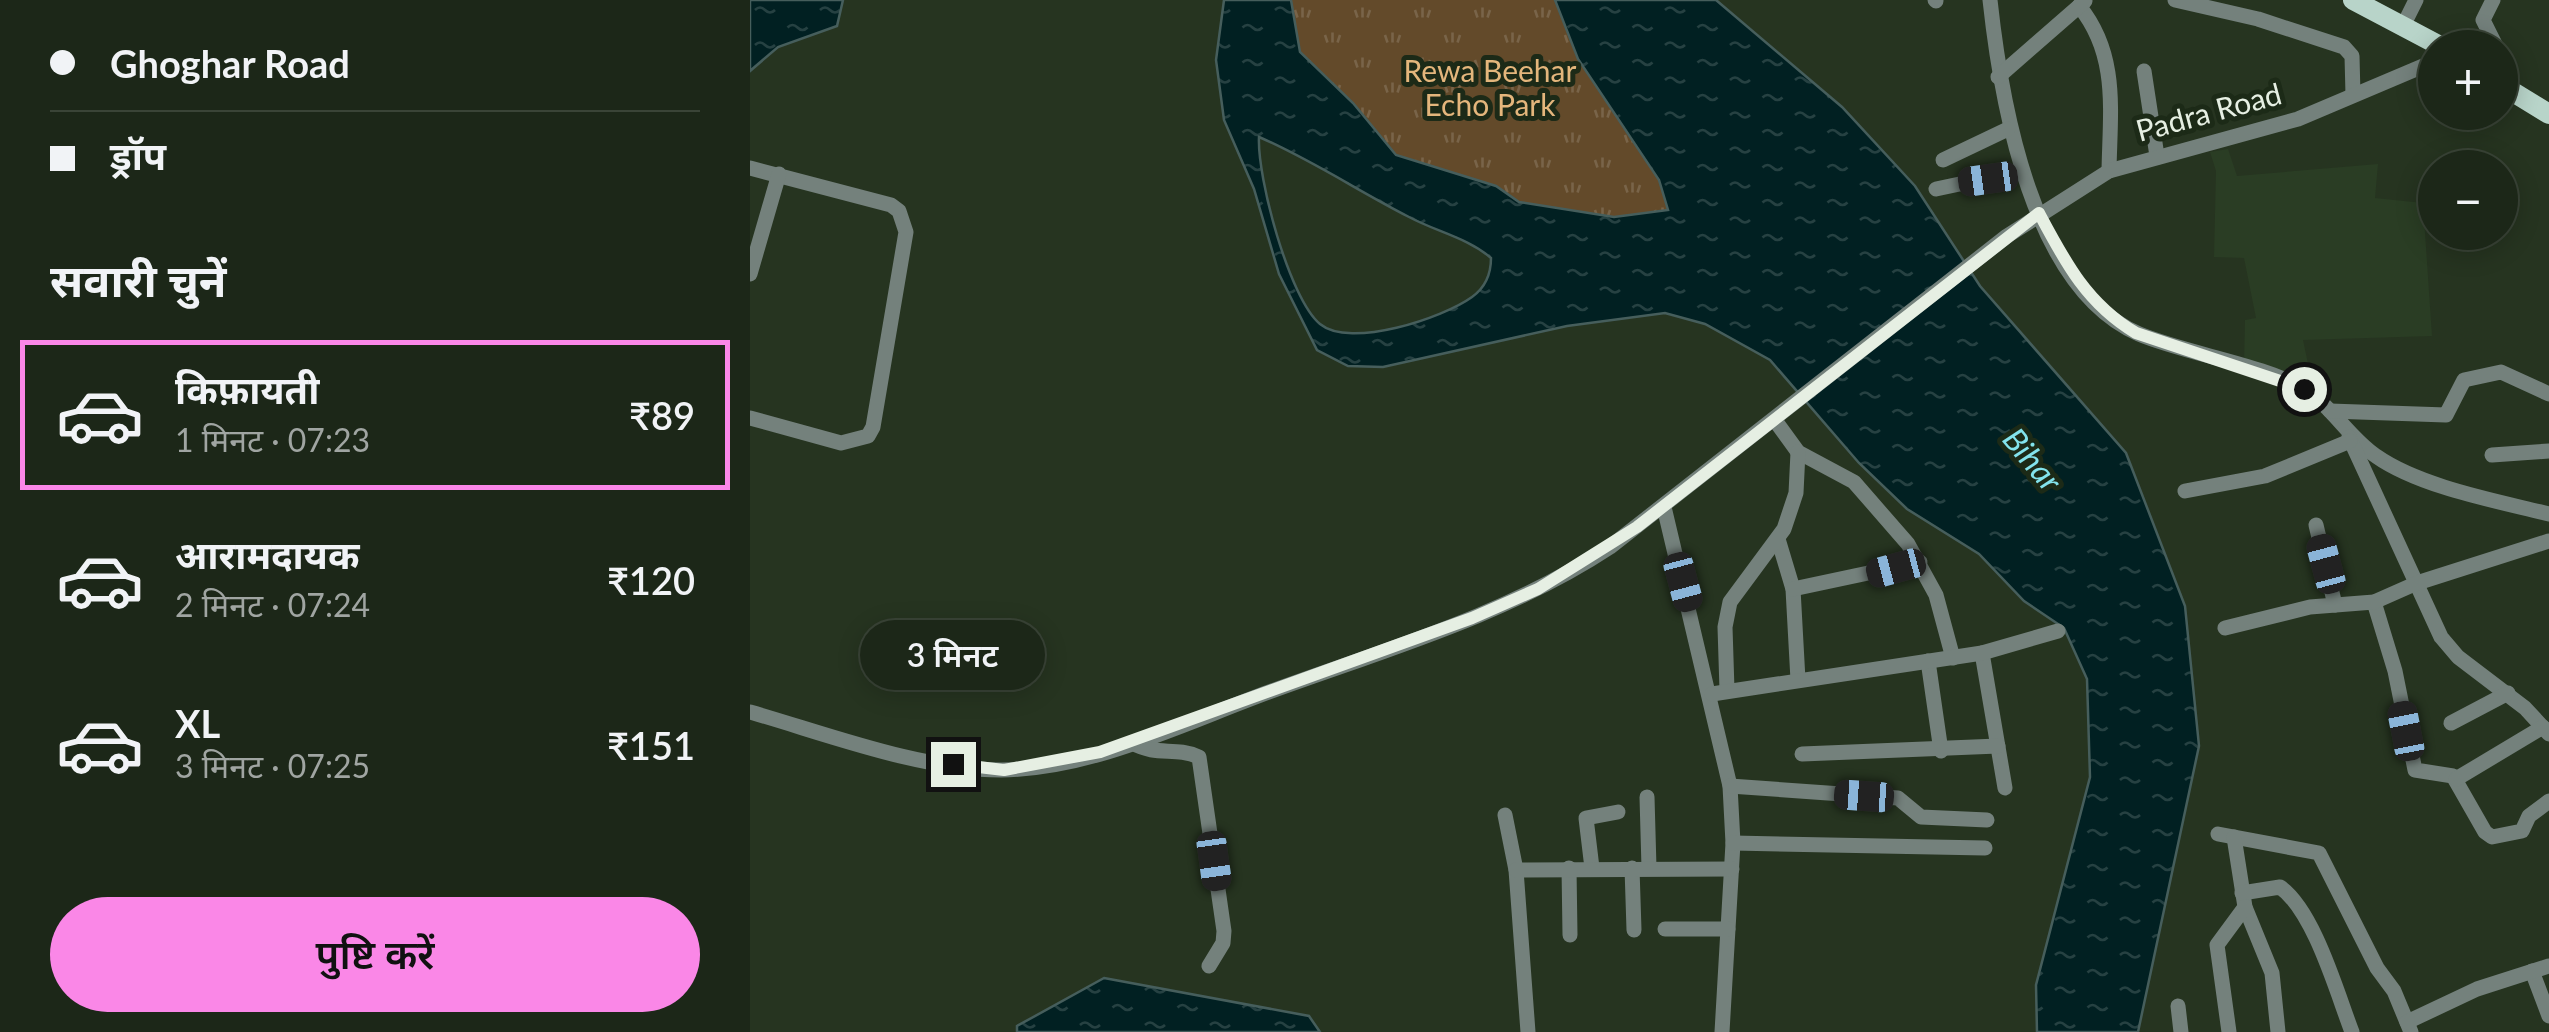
<!DOCTYPE html>
<html lang="hi">
<meta charset="utf-8">
<style>
body{margin:0;font-family:Lato,"Noto Sans Devanagari",sans-serif;background:#252f21;color:#f1f3f6;height:100vh;display:flex;flex-direction:column;font-size:38px;white-space:nowrap}
*{box-sizing:border-box;margin:0}
p{font-size:32px;color:#a0a5a2}
.icon{flex:none;width:55px;height:55px;fill:none;stroke:currentColor;stroke-width:2;stroke-linecap:round;stroke-linejoin:round}
.map{position:relative;flex:1;overflow:hidden}
.details{display:flex;flex-direction:column;background:#1c2718;width:750px}
.details>*{flex:none}
.guide{display:grid;align-content:center;height:220px;padding:0 50px;background:#1c2718}
.controls{position:absolute;left:1668px;top:30px;display:grid;gap:20px}
.controls a{display:grid;place-items:center;width:100px;height:100px;border-radius:50%;background:#1c2718;box-shadow:0 5px 25px #0003,0 0 0 2px #3a4437;font-size:50px}
.end{position:absolute;width:45px;height:45px;margin:-22px;border:12px solid #e6efe3;background:#111;box-shadow:0 0 0 5px #111}
.from{border-radius:50%}
.bubble{position:absolute;height:70px;border-radius:35px;background:#1c2718;box-shadow:0 5px 25px #0003,0 0 0 2px #3a4437;font-size:32px;font-weight:600;line-height:70px;text-align:center}
.car{position:absolute;width:30px;height:60px;margin:-30px -15px;border-radius:12px;box-shadow:0 0 8px 2px #0007;background:linear-gradient(#222 24%,#8ab4d8 0 40%,#222 0 76%,#8ab4d8 0 86%,#222 0)}
.guide b{display:flex;align-items:center;gap:35px;height:95px;font-size:38px}
.guide b+b{border-top:2px solid #3a4437}
.guide i{width:25px;height:25px;background:#f1f3f6}
ul{padding:0;list-style:none}
li{display:flex;align-items:center;gap:30px;height:150px;margin:0 20px 15px;padding:0 30px;border:5px solid transparent;border-radius:0px}
li div{flex:1}
li b{display:block;font-size:38px}
li em{font-style:normal;font-weight:600}
li.current{border-color:#fa87e7}
li>.icon{width:90px;height:90px;stroke-width:1.5}
h2{padding:0 50px;font-size:45px;line-height:120px}
.cta{display:flex;gap:20px;margin-top:auto;padding:20px 50px}
.cta a{flex:1;height:115px;border-radius:60px;background:#fa87e7;color:#111;font-size:40px;font-weight:600;line-height:115px;text-align:center}
main{display:flex;flex:1;min-height:0}
.map>svg:first-child{display:block}
.built{fill:#2a3d24}
.grass{fill:url(#grass-tufts)}
.water{fill:url(#water-ripples);stroke:#465e5c;stroke-width:2.5;fill-rule:evenodd}
.lines{fill:none;stroke-linecap:round;stroke-linejoin:round}
.minor{stroke:#74817c;stroke-width:15}
.major{stroke:#b8d4c9;stroke-width:20}
.route{stroke:#e6efe3;stroke-width:12}
.labels{text-anchor:middle;stroke-width:10;stroke-linejoin:round;paint-order:stroke}
.park-label{font-size:30px;fill:#e4b67c;stroke:#1c2a17}
.street-label{font-size:30px;fill:#e6efe3;stroke:#1c2a17}
.water-label{font-size:32px;font-style:italic;fill:#83e3ec;stroke:#1c2a17}
</style>
<main>
<section class="details">
<div class="guide">
<b><i class="from"></i>Ghoghar Road</b>
<b><i></i>ड्रॉप</b>
</div>
<h2>सवारी चुनें</h2>
<ul>
<li class="current"><svg class="icon" aria-label="car" viewBox="0 0 24 24"><path d="M5 17H2v-5l4-1 3-4h7l3 4 3 1v5h-3M9 17h6M6 11h13"/><circle cx="7" cy="17" r="2"/><circle cx="17" cy="17" r="2"/></svg><div><b>किफ़ायती</b><p>1 मिनट · 07:23</p></div><em>₹89</em></li>
<li><svg class="icon" aria-label="car" viewBox="0 0 24 24"><path d="M5 17H2v-5l4-1 3-4h7l3 4 3 1v5h-3M9 17h6M6 11h13"/><circle cx="7" cy="17" r="2"/><circle cx="17" cy="17" r="2"/></svg><div><b>आरामदायक</b><p>2 मिनट · 07:24</p></div><em>₹120</em></li>
<li><svg class="icon" aria-label="car" viewBox="0 0 24 24"><path d="M5 17H2v-5l4-1 3-4h7l3 4 3 1v5h-3M9 17h6M6 11h13"/><circle cx="7" cy="17" r="2"/><circle cx="17" cy="17" r="2"/></svg><div><b>XL</b><p>3 मिनट · 07:25</p></div><em>₹151</em></li>
</ul>
<div class="cta"><a>पुष्टि करें</a></div>
</section>
<div class="map">
<svg width="1799" height="1032" viewBox="0 0 1799 1032">
<defs>
<pattern id="grass-tufts" width="24" height="20" patternUnits="userSpaceOnUse" patternTransform="scale(2.5)"><rect width="24" height="20" fill="#634a2a"/><path d="M3 7l-1-3M5 7V3M7 7l1-3M15 17l-1-3M17 17v-4M19 17l1-3" fill="none" stroke="#796449"/></pattern>
<pattern id="water-ripples" width="26" height="14" patternUnits="userSpaceOnUse" patternTransform="scale(2.5)"><rect width="26" height="14" fill="#012022"/><path d="M2 4q2-2 4 0t4 0M15 11q2-2 4 0t4 0" fill="none" stroke="#264142"/></pattern>
</defs>
<rect width="100%" height="100%" fill="#263420"/>
<path class="built" d="M1478,149l9,27 141,-12 -3,34 48,5 9,133 -129,4 8,38 -67,-14 1,-44 11,-2 -12,-60 -30,-1 2,-86 -6,-19z"/>
<path class="grass" d="M541,0h264l23,59 81,121 9,30 -54,7 -96,-15 -22,-16 -100,-31 -43,-52 -53,-51z"/>
<g class="water">
<path d="M0,0h93l-6,26 -59,21 -28,24z"/>
<path d="M474,0h67l9,52 53,51 43,52 100,31 23,16 95,15 54,-7 -9,-30 -81,-121 -23,-59h161l126,107 73,79 65,100 146,167 59,153 14,140 -61,286h-101l-1,-47 54,-208 -3,-98 -23,-51 -40,-27 -45,-47 -72,-45 -48,-46 -89,-103 -65,-36 -40,-11 -98,13 -184,41 -35,-1 -31,-16 -38,-76 -25,-85 -30,-69 -8,-60zM509,137c53,23 99,54 150,80 28,15 59,21 82,41 0,16 -5,29 -19,39 -29,21 -122,52 -152,27 -31,-26 -63,-147 -61,-187z"/>
<path d="M354,978l205,38 11,16h-303v-6z"/>
</g>
<g class="lines">
<g class="minor">
<path d="M1185,0l1,1"/>
<path d="M1240,0c11,102 42,288 149,334 48,20 125,31 165,55 28,17 45,49 72,67 44,31 121,45 173,58"/>
<path d="M1425,0l83,19 86,28 8,9 1,39"/>
<path d="M1743,0l-10,20 14,28"/>
<path d="M1329,6c40,49 31,105 30,165"/>
<path d="M1653,26l13,-26"/>
<path d="M1394,71l13,85"/>
<path d="M1248,77l87,-76"/>
<path d="M1193,160l65,-31"/>
<path d="M0,168l141,37 8,6 7,21 -33,195 -5,9 -27,7 -91,-25"/>
<path d="M1186,189l85,-18"/>
<path d="M0,274l29,-100"/>
<path d="M1580,411l116,4 18,-35 37,-8 48,22"/>
<path d="M1024,419l24,33 56,30 54,62 28,51 17,63"/>
<path d="M1599,437l92,200 17,20 67,51 24,26"/>
<path d="M1742,455l57,-4"/>
<path d="M1435,491l80,-15 85,-35"/>
<path d="M914,507l66,279 3,57 -11,189"/>
<path d="M1566,525l19,80"/>
<path d="M1028,539l15,50 5,91"/>
<path d="M1043,589l127,-27"/>
<path d="M1624,602l21,69 20,99 38,6 32,56 7,5 30,-6 7,-15 20,-15"/>
<path d="M1475,628l85,-21 64,-5 43,-19 132,-42"/>
<path d="M1232,653l23,135"/>
<path d="M1178,661l13,90"/>
<path d="M977,690l-2,-63 5,-25 54,-73 12,-36 2,-41"/>
<path d="M962,694l270,-41 76,-22"/>
<path d="M0,712c77,22 171,58 251,58 92,-1 183,-47 268,-78 115,-42 238,-77 341,-145l397,-311 102,-65 189,-52 137,-58"/>
<path d="M1701,723l57,-30"/>
<path d="M382,743c26,14 42,3 67,14l25,174 -1,12 -14,23"/>
<path d="M1052,754l196,-8"/>
<path d="M1706,779l87,-52"/>
<path d="M980,786l168,12 23,19 66,3"/>
<path d="M897,797l2,71"/>
<path d="M755,815l11,55 12,162"/>
<path d="M1468,834l101,19 58,115 17,23 17,41"/>
<path d="M1484,837l11,70 27,66 6,59"/>
<path d="M983,843l252,5"/>
<path d="M819,868l1,67"/>
<path d="M842,868l-6,-50 32,-6"/>
<path d="M882,868l2,62"/>
<path d="M766,870l216,-1"/>
<path d="M1492,893l38,-6c34,24 57,106 72,145"/>
<path d="M915,929h63"/>
<path d="M1782,971l17,45"/>
<path d="M1428,1006l3,26"/>
<path d="M1657,1022l70,-33 72,-23"/>
<path d="M1479,1032l-12,-87 28,-38"/>
</g>
<g class="major">
<path d="M1603,0l91,48"/>
<path d="M1750,84l49,30"/>
</g>
</g>
<g class="lines">
<path class="route" d="M203,764l51,6 96,-18 372,-134 66,-29 99,-62 402,-314c26,49 48,91 97,120l168,56"/>
</g>
<g class="labels">
<g class="park-label">
<text x="740" y="82">Rewa Beehar<tspan x="740" dy="34">Echo Park</tspan></text>
</g>
<g class="street-label">
<text transform="translate(1459 113) rotate(-15)" y="10">Padra Road</text>
</g>
<g class="water-label">
<text transform="translate(1282 460) rotate(50)" y="11">Bihar</text>
</g>
</g>
</svg>
<div class="controls">
<a>+</a>
<a>−</a>
</div>
<i class="end from" style="left:1554px;top:389px"></i>
<i class="end" style="left:203px;top:764px"></i>
<div class="bubble" style="left:110px;top:620px;width:185px">3 मिनट</div>
<i class="car" style="left:1238px;top:179px;rotate:262deg"></i>
<i class="car" style="left:1576px;top:564px;rotate:345deg"></i>
<i class="car" style="left:1146px;top:568px;rotate:255deg"></i>
<i class="car" style="left:933px;top:582px;rotate:165deg"></i>
<i class="car" style="left:1656px;top:731px;rotate:349deg"></i>
<i class="car" style="left:1114px;top:796px;rotate:274deg"></i>
<i class="car" style="left:464px;top:861px;rotate:172deg"></i>
</div>
</main>
